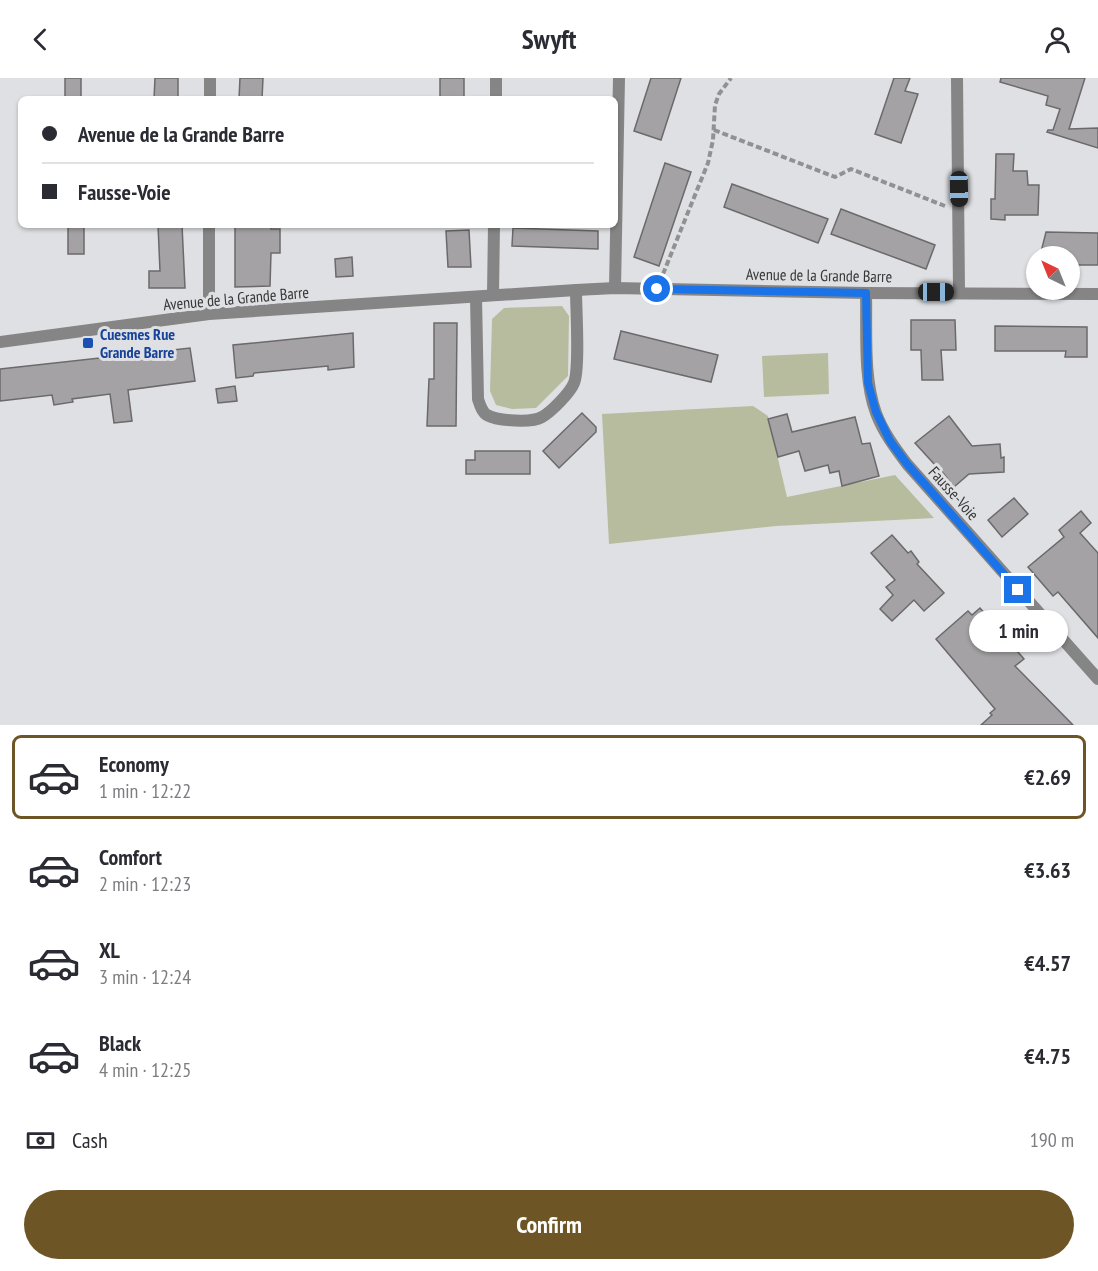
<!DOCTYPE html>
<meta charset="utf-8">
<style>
body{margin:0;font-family:"PT Sans Narrow",sans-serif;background:#f2f2f3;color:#2b2b33;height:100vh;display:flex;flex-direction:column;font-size:22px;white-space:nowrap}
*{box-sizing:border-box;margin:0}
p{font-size:20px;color:#7c7c81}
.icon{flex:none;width:33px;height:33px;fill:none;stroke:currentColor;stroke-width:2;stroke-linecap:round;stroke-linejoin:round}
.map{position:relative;height:647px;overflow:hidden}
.side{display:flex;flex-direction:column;background:#fff;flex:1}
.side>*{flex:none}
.banner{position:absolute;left:18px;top:18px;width:600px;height:132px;border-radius:9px;box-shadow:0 2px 4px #0004;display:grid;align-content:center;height:132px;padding:0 24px;background:#fff}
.needle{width:39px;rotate:317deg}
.fabs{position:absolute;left:1026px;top:168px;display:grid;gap:12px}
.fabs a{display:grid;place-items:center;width:54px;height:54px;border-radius:50%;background:#fff;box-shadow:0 2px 4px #0004;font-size:30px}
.end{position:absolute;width:27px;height:27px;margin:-14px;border:8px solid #1a73e8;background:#fff;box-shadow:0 0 0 3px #fff}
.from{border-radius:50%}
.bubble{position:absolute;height:42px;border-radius:21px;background:#fff;box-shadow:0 2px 4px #0004;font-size:20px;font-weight:800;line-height:42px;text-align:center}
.car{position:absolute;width:18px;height:36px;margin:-18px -9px;border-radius:8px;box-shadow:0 0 4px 2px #0007;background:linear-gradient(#222 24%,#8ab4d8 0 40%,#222 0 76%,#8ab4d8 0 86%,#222 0)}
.banner b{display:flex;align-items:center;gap:21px;height:57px;font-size:22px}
.banner b+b{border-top:2px solid #e1e1e2}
.banner i{width:15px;height:15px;background:#2b2b33}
ul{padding:10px 0 0;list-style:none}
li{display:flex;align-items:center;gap:18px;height:84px;margin:0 12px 9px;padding:0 12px;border:3px solid transparent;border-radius:9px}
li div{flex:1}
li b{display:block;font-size:22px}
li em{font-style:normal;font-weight:800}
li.selected{border-color:#6e5526}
li>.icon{width:54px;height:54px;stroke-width:1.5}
.pay{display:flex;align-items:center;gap:15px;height:66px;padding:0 24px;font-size:22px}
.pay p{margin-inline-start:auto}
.button{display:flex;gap:12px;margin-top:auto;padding:12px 24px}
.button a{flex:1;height:69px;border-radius:36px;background:#6e5526;color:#fff;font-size:24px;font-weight:800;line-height:69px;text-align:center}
header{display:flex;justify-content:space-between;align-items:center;height:78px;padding:0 24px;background:#fff;font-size:27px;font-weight:800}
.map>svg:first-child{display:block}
.green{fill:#b7bc9e}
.building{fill:#a4a2a4;stroke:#6b696b;stroke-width:1.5}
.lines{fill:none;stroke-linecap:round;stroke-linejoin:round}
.path{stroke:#909192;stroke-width:4;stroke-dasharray:6 3;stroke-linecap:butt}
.minor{stroke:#868585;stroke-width:12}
.route{stroke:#1a73e8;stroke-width:8}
.transit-dot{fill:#1a4fb4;stroke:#dfe0e3;stroke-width:2}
.labels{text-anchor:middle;stroke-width:6;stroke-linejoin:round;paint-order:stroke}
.street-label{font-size:16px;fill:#363737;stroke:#dfe0e3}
.transit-label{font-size:16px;font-weight:bold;fill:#164399;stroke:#dfe0e3;text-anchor:start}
</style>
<header><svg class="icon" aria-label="back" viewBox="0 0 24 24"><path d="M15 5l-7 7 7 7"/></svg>Swyft<svg class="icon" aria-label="person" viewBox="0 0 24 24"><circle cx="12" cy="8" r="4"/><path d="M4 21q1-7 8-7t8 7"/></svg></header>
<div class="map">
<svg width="1098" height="647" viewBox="0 0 1098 647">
<rect width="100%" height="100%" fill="#dfe0e3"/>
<g class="green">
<path d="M562,228l7,10 -1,60 -32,32 -24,1 -16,-4 -6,-14 2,-72 12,-11z"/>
<path d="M828,275l1,41 -65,3 -2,-41z"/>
<path d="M753,328l15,10 19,81 108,-22 39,43 -158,8 -167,18 -7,-130z"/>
</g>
<g class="building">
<rect x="65" y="0" width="16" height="21"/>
<path d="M155,0h23v21h-24z"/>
<path d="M240,0h23l-1,21h-23z"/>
<path d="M440,0h24v21l-24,-1z"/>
<path d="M651,0h30l-20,62 -27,-9z"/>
<path d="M894,0h16l-5,13 13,3 -17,49 -26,-9z"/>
<path d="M1001,0h84l-16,51 29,-1v20l-51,-16 1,-2h5l7,-21 -14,-4 2,-9 -48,-14z"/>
<path d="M996,76h18l-1,17h14l1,14h11l-1,30h-33v5l-14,-1v-20h4z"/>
<path d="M665,85l26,9 -32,94 -25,-9z"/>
<path d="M732,106l96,35 -10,24 -94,-36z"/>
<path d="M841,131l94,36 -9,24 -95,-35z"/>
<rect x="68" y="147" width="16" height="29"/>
<path d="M158,147h24l3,63h-36v-17h11z"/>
<path d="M235,147h36v4h9v24h-9l-1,33 -35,1z"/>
<path d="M513,150l85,3v18l-86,-3z"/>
<path d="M469,152l2,37h-23l-2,-36z"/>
<path d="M1046,154l52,1v32h-28v-9h-30z"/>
<path d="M352,179l1,19 -17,1 -1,-18z"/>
<path d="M911,242h44l1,30h-15l2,30h-21l-1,-30h-10z"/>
<path d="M434,245h23l-1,103h-29l2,-47h5z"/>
<path d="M995,248l92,1v30h-22l1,-6h-71z"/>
<path d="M621,253l97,24 -7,27 -97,-23z"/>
<path d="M353,255l1,34 -26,3v-4l-74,7 -1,3 -17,2 -3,-33z"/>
<path d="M190,270l5,33 -67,9 4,31 -18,2 -4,-29 -38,5 1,3 -19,3 -2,-10 -52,6v-32z"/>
<path d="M235,308l2,15 -19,2 -2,-14z"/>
<path d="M582,335l14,14v5l-37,36 -16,-17z"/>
<path d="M787,336l5,18 63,-15 7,27 8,-1 9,33 -37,10 -3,-15 -9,2 -2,-8 -23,6 -6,-20 -21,6 -10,-38z"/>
<path d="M949,338l23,30 28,-2 1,14 3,-1v15l-35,2 -15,13 -18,-23 -1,1 -20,-22z"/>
<path d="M475,373h55v23h-64v-14h9z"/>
<path d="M1014,420l14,16 -26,23 -14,-17z"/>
<path d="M1081,433l10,12 -11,10 18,20v85l-40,-46 -5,4 -25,-29 36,-30 -5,-7z"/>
<path d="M892,457l16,18 3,-2 8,11 -2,2 27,29 -20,18 -10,-11 -22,21 -12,-12 13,-14 -7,-8 9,-7 -24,-27z"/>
<path d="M980,530l44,51 -9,7 58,59h-92l11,-10 -2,-2 5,-4 -59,-70 32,-28 4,4z"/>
</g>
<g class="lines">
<g class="path">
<path d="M714,52l121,47 16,-8 94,37"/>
<path d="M663,196l45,-111 5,-23 2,-35 4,-11 12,-16"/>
</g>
<g class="minor">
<path d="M957,0l2,214"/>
<path d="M210,21v-21"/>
<path d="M496,21v-21"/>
<path d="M615,210l4,-210"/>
<path d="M866,215c1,37 -3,85 10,120 7,19 19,35 31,51l191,215"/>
<path d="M493,217l1,-70"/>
<path d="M476,219l2,102c2,6 4,13 9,16 10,6 45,8 55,2 9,-5 28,-24 32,-34 6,-15 2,-74 2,-93"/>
<path d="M209,236v-89"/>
<path d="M0,264l209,-28 367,-24 39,-2 251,5 232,1"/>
</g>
</g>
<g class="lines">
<path class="route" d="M657,211l209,4 2,90 8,29 14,29 17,23 111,126"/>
</g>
<rect class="transit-dot" x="82" y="259" width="12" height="12" rx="3"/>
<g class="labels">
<g class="street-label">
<text transform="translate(819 197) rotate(1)" y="6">Avenue de la Grande Barre</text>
<text transform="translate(236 220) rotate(-5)" y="6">Avenue de la Grande Barre</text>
<text transform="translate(954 415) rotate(48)" y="6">Fausse-Voie</text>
</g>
<g class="transit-label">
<text x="100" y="262">Cuesmes Rue<tspan x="100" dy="18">Grande Barre</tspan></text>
</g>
</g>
</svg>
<div class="fabs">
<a><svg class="needle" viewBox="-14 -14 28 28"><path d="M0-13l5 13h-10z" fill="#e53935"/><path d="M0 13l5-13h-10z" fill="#7c7c81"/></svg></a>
</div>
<i class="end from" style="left:657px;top:211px"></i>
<i class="end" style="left:1018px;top:512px"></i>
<div class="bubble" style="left:969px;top:532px;width:99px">1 min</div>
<i class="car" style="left:959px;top:111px;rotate:179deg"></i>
<i class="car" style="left:936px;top:214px;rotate:90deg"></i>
<div class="banner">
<b><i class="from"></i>Avenue de la Grande Barre</b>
<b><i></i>Fausse-Voie</b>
</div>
</div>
<section class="side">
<ul>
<li class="selected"><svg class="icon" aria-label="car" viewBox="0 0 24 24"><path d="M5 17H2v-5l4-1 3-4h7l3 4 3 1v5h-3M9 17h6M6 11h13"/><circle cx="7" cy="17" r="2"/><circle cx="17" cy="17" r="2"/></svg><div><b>Economy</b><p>1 min · 12:22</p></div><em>€2.69</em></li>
<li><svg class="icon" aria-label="car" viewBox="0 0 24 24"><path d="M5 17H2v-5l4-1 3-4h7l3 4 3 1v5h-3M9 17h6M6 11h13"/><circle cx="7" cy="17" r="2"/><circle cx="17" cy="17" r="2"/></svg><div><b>Comfort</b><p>2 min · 12:23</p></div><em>€3.63</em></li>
<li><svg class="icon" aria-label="car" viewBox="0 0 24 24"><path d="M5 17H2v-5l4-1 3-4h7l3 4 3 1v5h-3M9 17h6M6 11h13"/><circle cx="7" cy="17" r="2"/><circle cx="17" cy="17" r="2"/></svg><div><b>XL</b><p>3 min · 12:24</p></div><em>€4.57</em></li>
<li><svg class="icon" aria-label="car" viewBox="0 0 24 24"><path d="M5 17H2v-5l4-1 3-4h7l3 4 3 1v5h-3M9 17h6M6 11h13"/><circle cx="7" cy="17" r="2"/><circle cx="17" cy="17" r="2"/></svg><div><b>Black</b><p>4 min · 12:25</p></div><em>€4.75</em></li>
</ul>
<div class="pay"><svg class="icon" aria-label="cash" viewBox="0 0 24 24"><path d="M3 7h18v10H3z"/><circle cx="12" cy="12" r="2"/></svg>Cash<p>190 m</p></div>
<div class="button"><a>Confirm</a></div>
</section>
